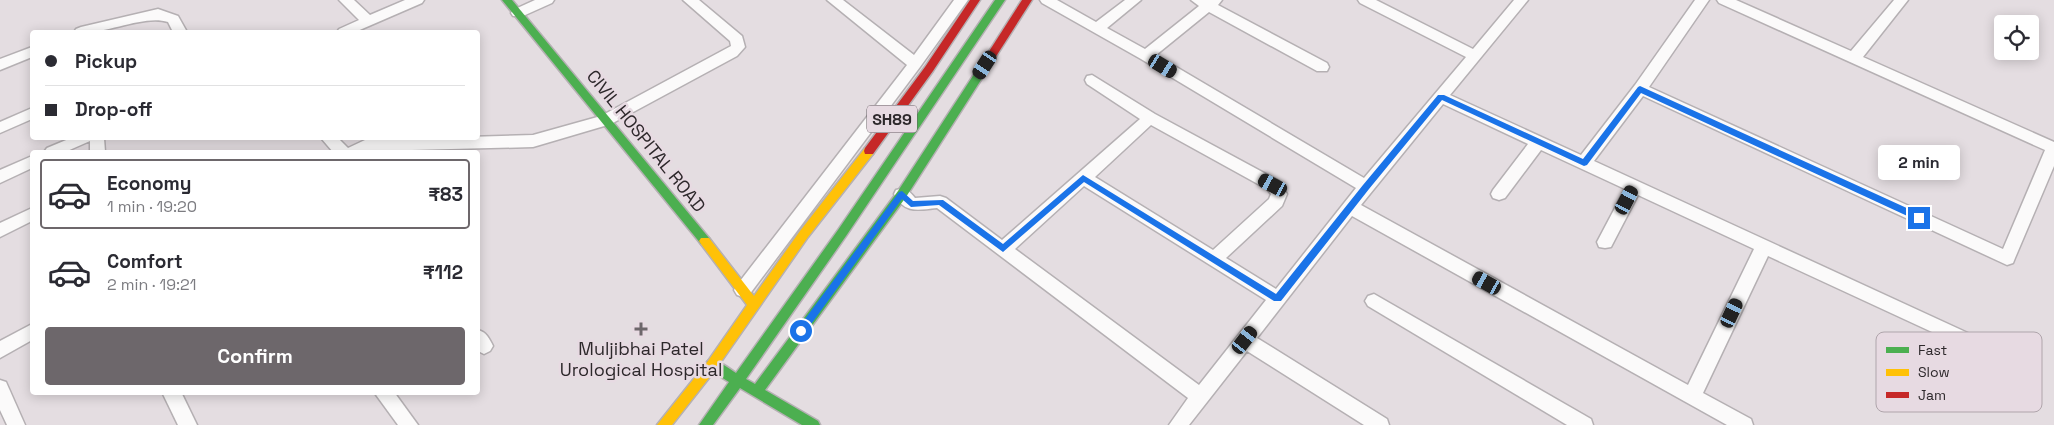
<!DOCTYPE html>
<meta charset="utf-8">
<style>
body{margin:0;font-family:"Space Grotesk",sans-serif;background:#f2f2f3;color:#2b2b33;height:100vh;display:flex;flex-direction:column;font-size:19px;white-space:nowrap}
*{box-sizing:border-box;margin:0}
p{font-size:16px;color:#7c7c81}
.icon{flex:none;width:28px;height:28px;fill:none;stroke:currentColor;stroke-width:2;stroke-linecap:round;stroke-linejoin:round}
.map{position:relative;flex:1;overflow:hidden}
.details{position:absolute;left:30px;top:150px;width:450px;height:245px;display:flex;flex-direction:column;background:#fff;border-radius:5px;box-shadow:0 2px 12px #0003}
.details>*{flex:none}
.banner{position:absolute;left:30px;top:30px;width:450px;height:110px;border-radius:5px;box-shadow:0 2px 12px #0003;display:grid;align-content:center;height:110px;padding:0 15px;background:#fff}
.controls{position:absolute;left:1994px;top:15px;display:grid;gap:10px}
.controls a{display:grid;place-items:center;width:45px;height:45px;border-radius:5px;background:#fff;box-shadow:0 2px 12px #0003;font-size:25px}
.end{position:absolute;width:22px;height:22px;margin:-11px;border:6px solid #1a73e8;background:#fff;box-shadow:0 0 0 2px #fff}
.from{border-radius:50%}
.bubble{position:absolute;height:35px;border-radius:5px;background:#fff;box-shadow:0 2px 12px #0003;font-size:16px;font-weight:700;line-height:35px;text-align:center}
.car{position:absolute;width:15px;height:30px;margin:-15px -8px;border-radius:6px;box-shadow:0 0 4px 1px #0007;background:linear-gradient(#222 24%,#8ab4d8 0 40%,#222 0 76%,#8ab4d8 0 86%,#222 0)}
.banner b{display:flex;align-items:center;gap:18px;height:48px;font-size:19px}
.banner b+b{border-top:1px solid #e1e1e2}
.banner i{width:12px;height:12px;background:#2b2b33}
ul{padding:9px 0 0;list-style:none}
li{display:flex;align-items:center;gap:15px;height:70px;margin:0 10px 8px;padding:0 5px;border:2px solid transparent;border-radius:5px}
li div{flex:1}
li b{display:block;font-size:19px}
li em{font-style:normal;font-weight:700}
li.selected{border-color:#6d676b}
li>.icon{width:45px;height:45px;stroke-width:1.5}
.cta{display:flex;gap:10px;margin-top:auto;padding:10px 15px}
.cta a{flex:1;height:58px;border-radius:5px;background:#6d676b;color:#fff;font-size:20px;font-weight:700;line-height:58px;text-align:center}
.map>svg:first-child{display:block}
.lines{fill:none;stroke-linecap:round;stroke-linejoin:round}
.street-casing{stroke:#b5b0b3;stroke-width:3}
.fast-casing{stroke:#b5b0b3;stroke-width:3}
.slow-casing{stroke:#b5b0b3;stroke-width:3}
.jam-casing{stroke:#b5b0b3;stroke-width:3}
.street{fill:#fbfafa;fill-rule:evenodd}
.fast{fill:#4caf50;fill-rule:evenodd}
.slow{fill:#ffc107;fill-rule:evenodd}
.jam{fill:#c62828;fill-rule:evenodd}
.route{fill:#1a73e8}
.poi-dot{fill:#6d676b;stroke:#e7dae2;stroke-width:2}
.labels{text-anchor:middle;stroke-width:5;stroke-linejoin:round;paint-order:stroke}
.shield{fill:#e7dae2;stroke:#655d62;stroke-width:1}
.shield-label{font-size:16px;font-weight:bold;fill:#2d282b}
.street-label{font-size:18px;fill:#2d282b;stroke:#e7dae2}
.poi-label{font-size:18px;fill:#2d282b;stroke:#e7dae2}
.key{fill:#e7dae2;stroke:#afa5ab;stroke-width:1}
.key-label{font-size:14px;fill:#2d282b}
</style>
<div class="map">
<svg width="2054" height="425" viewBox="0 0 2054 425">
<rect width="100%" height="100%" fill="#e4dde1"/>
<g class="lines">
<defs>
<g id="street">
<path d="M339,0h15l16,15 35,-15h19l-2,3 -67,29h-18l2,-3 20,-9z"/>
<path d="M535,0h19l-2,3 -29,13h-10l-2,-3 2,-3z"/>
<path d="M683,0h16l43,36 3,11 -8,9 -126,68 -78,23 -200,5 -12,-14h17l10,10 17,-8 168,-5 68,-19 130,-70 -1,-5z"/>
<path d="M827,0h16l71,55 40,-55h14l-48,67 -171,228 -6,2 -6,-2 -3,-5 3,-5 170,-220z"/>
<path d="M1040,0h17l39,22 29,-22h16l-34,28 38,21 54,-43 -8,-6h31l-4,5 109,58 2,4 -2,4h-10l-108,-59 -53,43 208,123 102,-121 -106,-54 -2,-3h18l97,49 41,-49h14l-78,95 131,60 54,-70 60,-85h14l-60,87 354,162 42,-99 -326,-147 -2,-3h19l115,51 43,-51h14l-45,57 191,85v24l-39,92 -2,5 -6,2 -364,-169 -49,65 376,173 3,5 -3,5 -6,2 -6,-2 -190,-88 -65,137 48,26 2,6h-26l-375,-209 -95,122 130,81 2,6h-25l-117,-74 -58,74h-20l19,-27 -251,-190c-20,2 -32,6 -43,-14l2,-4c10,-3 13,1 19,8l25,-2 6,2 56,42 138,-121 -53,-35 -2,-4 2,-4 5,-1 63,39 124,67 8,13 -5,12 -56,52 50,31 80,-101 -215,-129 -99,-56zM1443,104l85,40 -35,46 -2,4 2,4 6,2 6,-2 36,-48 84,39 -28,53 2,5 6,1 6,-1 27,-52 116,54 -66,136 -327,-180zM1151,125l116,64 4,5 -2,5 -56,51 -118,-73zM1084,186l182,114 -67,85 -184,-136z"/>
<path d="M158,9l20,7 9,16h-14l-5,-10c-25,-8 -64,14 -94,10l2,-3 5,-2z"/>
<path d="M32,47v10l-32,13v-11z"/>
<path d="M32,108v11l-32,14v-11z"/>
<path d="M71,138h33l1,14h-15v-11l-25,11h-21l3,-4z"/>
<path d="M32,156v12l-32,15v-13z"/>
<path d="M32,208v13l-32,16v-14z"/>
<path d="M1374,294l217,125 2,6h-26l-199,-119 -3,-5 3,-5z"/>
<path d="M32,324v16l-32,18v-17z"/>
<path d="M478,330c8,2 11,8 15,16l-3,5 -6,3 -6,-3z"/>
<path d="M0,380l6,2 19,43h-18l-7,-15z"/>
<path d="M162,392h19l16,33h-19z"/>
<path d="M374,392h20l24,33h-20z"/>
</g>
<g id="fast">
<path d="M502,0h10l197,238 2,3 -2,3h-8z"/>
<path d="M995,0h10l-159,236 -100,143 9,5 143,-193 82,-126h8l1,2 -1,2 -82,128 -141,193 53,31 2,4h-18l-62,-37 -27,37h-14l30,-43 -21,-13 -2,-4 2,-4c9,-3 20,7 28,12l102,-143z"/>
</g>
<path id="slow" d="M869,147l4,1 1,3 -1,3 -65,83 -92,132 -44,56h-15l51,-64 39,-56 -46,-61 -2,-3 2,-3h8l45,58 46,-65 65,-83z"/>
<g id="jam">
<path d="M970,0h10l-47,71 -60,83h-8l-1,-3 1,-3 60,-81z"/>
<path d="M1022,0h10l-44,69h-8l-1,-2z"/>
</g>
</defs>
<use href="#street" class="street-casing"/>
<use href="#fast" class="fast-casing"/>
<use href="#slow" class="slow-casing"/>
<use href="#jam" class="jam-casing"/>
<use href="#street" class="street"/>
<use href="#fast" class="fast"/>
<use href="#slow" class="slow"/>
<use href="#jam" class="jam"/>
</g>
<path class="route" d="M1640,86l282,129 1,3 -1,2h-6l-275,-127 -54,72 -3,1 -142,-66 -73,89 -88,112h-7l-190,-119 -81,70 -64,-47 -28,2 -9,-8 -98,135 -3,1 -5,-4 103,-139 3,-1 11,10 30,-1 60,44 80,-69 193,119 87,-109 75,-90h6l139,64 55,-72z"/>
<path class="poi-dot" d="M638.5 321.5h5v5h5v5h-5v5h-5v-5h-5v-5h5z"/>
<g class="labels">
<rect class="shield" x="867" y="105.5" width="50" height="27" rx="4"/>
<g class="shield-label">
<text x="892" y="125">SH89</text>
</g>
<g class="street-label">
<text transform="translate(646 141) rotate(51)" y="6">CIVIL HOSPITAL ROAD</text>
</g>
<g class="poi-label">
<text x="641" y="355">Muljibhai Patel<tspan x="641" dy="21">Urological Hospital</tspan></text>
</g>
</g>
<rect x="1876" y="332" width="166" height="80" rx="8" class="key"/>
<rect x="1886" y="347" width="23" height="6" fill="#4caf50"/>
<rect x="1886" y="369" width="23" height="7" fill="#ffc107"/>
<rect x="1886" y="392" width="23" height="6" fill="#c62828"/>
<g class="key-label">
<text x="1918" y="355">Fast</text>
<text x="1918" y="377">Slow</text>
<text x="1918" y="400">Jam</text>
</g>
</svg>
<div class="controls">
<a><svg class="icon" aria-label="locate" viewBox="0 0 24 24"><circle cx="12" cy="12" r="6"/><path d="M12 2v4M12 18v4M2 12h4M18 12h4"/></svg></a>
</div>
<i class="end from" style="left:801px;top:331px"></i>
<i class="end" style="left:1919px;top:218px"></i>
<div class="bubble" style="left:1878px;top:145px;width:82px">2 min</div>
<i class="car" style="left:985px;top:65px;rotate:213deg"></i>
<i class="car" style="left:1163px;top:66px;rotate:121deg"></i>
<i class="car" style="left:1273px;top:185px;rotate:298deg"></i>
<i class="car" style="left:1627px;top:200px;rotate:28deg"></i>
<i class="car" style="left:1487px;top:283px;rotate:299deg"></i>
<i class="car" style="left:1732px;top:313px;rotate:25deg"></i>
<i class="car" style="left:1245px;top:340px;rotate:38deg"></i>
<div class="banner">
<b><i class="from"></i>Pickup</b>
<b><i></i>Drop-off</b>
</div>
<section class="details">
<ul>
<li class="selected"><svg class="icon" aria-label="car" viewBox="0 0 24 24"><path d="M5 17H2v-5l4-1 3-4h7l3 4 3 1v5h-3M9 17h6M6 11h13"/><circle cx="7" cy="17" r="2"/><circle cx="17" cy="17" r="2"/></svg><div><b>Economy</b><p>1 min · 19:20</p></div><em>₹83</em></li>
<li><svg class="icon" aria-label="car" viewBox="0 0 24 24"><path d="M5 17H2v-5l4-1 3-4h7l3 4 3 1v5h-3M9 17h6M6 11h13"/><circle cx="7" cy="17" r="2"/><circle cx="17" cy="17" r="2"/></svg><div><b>Comfort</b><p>2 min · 19:21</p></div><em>₹112</em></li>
</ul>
<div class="cta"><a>Confirm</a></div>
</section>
</div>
